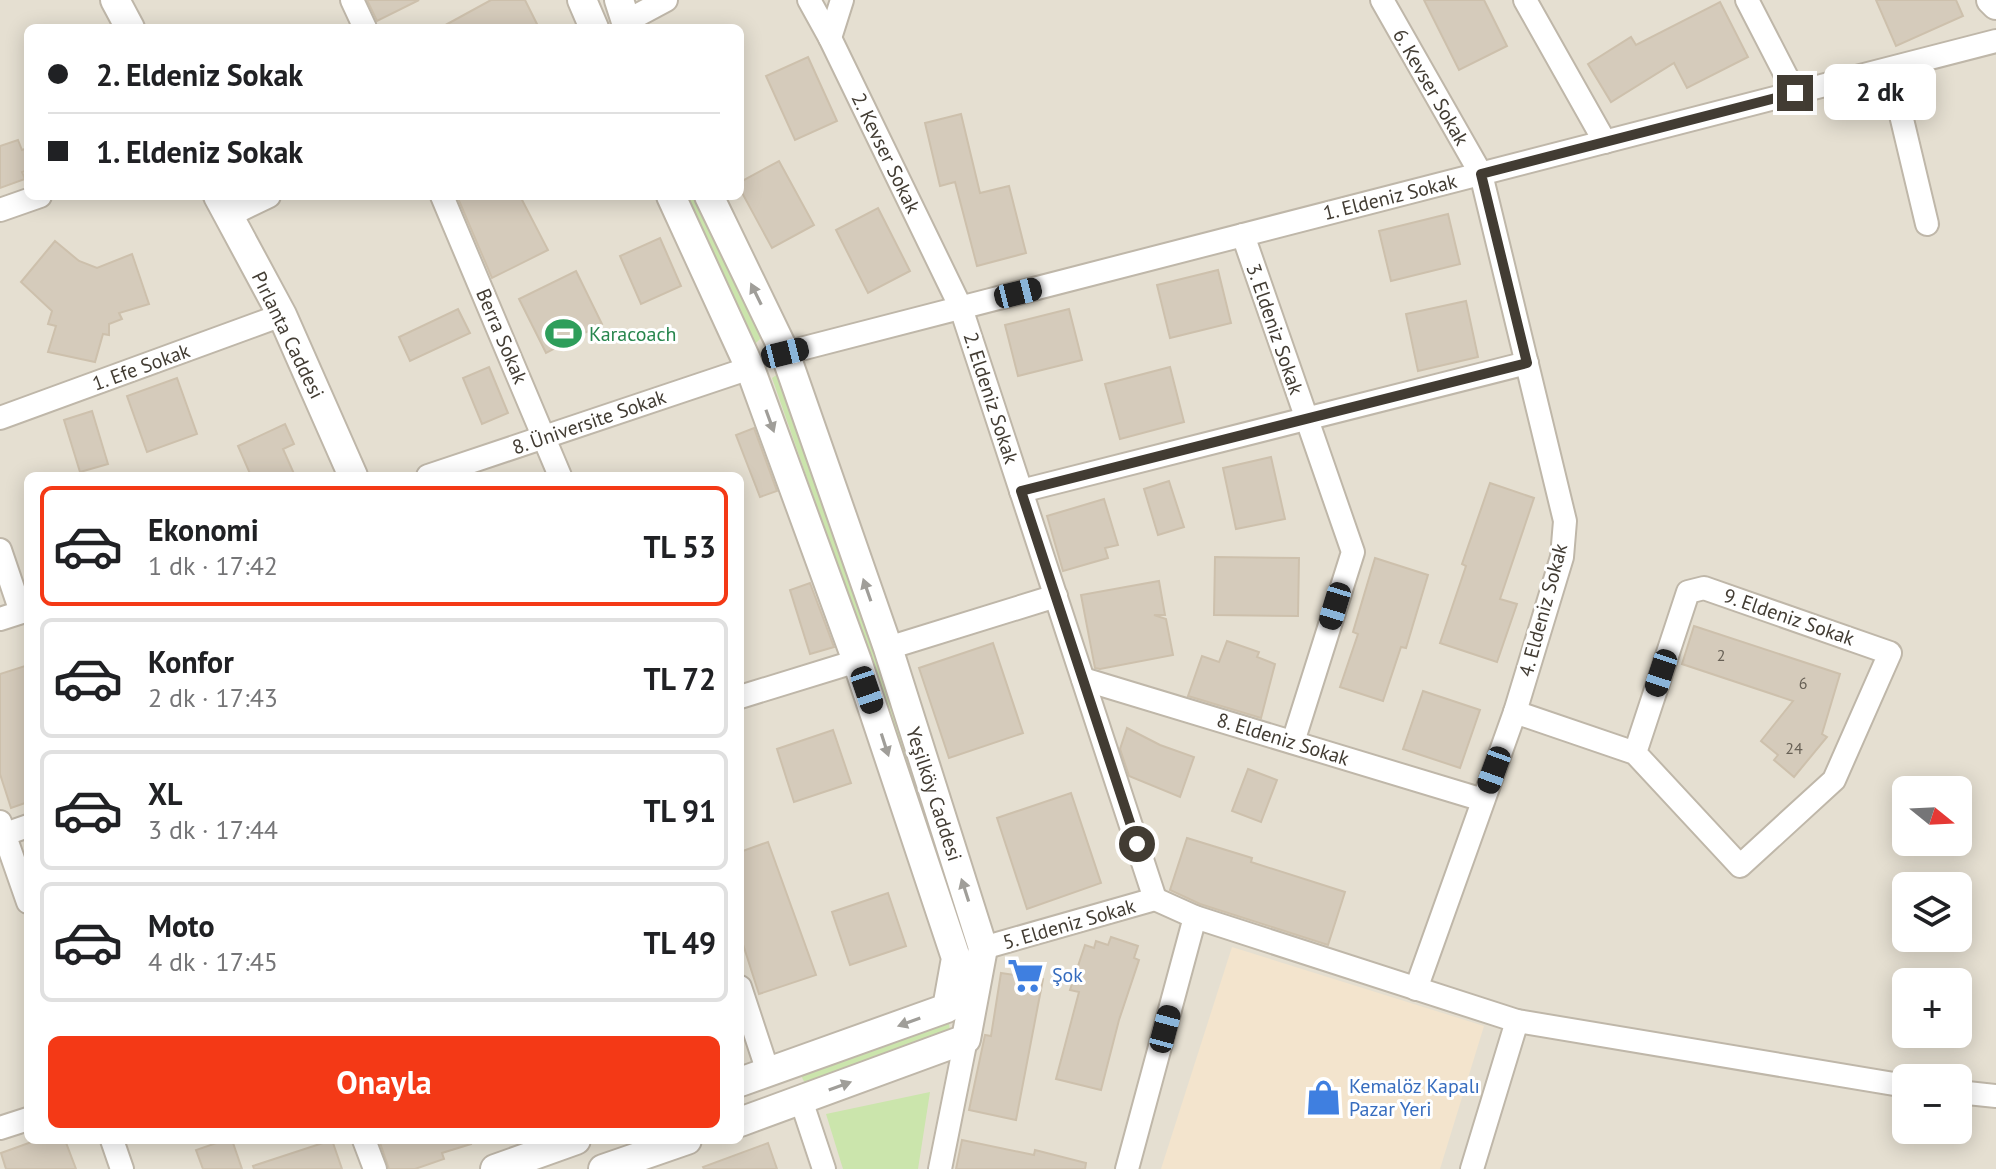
<!DOCTYPE html>
<html lang="tr">
<meta charset="utf-8">
<style>
body{margin:0;font-family:"PT Sans",sans-serif;background:#f2f2f2;color:#202124;height:100vh;display:flex;flex-direction:column;font-size:30px;white-space:nowrap}
*{box-sizing:border-box;margin:0}
p{font-size:26px;color:#757577}
.icon{flex:none;width:44px;height:44px;fill:none;stroke:currentColor;stroke-width:2;stroke-linecap:round;stroke-linejoin:round}
.map{position:relative;flex:1;overflow:hidden}
.sheet{position:absolute;left:24px;top:472px;width:720px;height:672px;display:flex;flex-direction:column;background:#fff;border-radius:12px;box-shadow:0 4px 20px #0003}
.sheet>*{flex:none}
.hud{position:absolute;left:24px;top:24px;width:720px;height:176px;border-radius:12px;box-shadow:0 4px 20px #0003;display:grid;align-content:center;height:176px;padding:0 24px;background:#fff}
.needle{width:52px;rotate:108deg}
.fabs{position:absolute;left:1892px;top:776px;display:grid;gap:16px}
.fabs a{display:grid;place-items:center;width:80px;height:80px;border-radius:12px;background:#fff;box-shadow:0 4px 20px #0003;font-size:40px}
.end{position:absolute;width:36px;height:36px;margin:-18px;border:10px solid #423c33;background:#fff;box-shadow:0 0 0 4px #fff}
.from{border-radius:50%}
.bubble{position:absolute;height:56px;border-radius:12px;background:#fff;box-shadow:0 4px 20px #0003;font-size:26px;font-weight:600;line-height:56px;text-align:center}
.car{position:absolute;width:24px;height:48px;margin:-24px -12px;border-radius:10px;box-shadow:0 0 6px 2px #0007;background:linear-gradient(#222 24%,#8ab4d8 0 40%,#222 0 76%,#8ab4d8 0 86%,#222 0)}
.hud b{display:flex;align-items:center;gap:28px;height:76px;font-size:30px}
.hud b+b{border-top:2px solid #e0e0e0}
.hud i{width:20px;height:20px;background:#202124}
ul{padding:14px 0 0;list-style:none}
li{display:flex;align-items:center;gap:24px;height:120px;margin:0 16px 12px;padding:0 8px;border:4px solid #e0e0e0;border-radius:12px}
li div{flex:1}
li b{display:block;font-size:30px}
li em{font-style:normal;font-weight:600}
li.active{border-color:#f43916}
li>.icon{width:72px;height:72px;stroke-width:1.5}
.button{display:flex;gap:16px;margin-top:auto;padding:16px 24px}
.button a{flex:1;height:92px;border-radius:12px;background:#f43916;color:#fff;font-size:32px;font-weight:600;line-height:92px;text-align:center}
.map>svg:first-child{display:block}
.residential{fill:#e5dfd1;fill-rule:evenodd}
.commercial{fill:#f3e4cd}
.green{fill:#cbe5ac}
.building{fill:#d5cbbb;stroke:#cdc0ac;stroke-width:2}
.lines{fill:none;stroke-linecap:round;stroke-linejoin:round}
.minor-casing{stroke:#bfb7a9;stroke-width:26}
.tertiary-casing{stroke:#bfb7a9;stroke-width:32}
.minor{stroke:#fff;stroke-width:22}
.tertiary{stroke:#fff;stroke-width:28}
.oneway{fill:#a09e99}
.route{stroke:#423c33;stroke-width:10}
.labels{text-anchor:middle;stroke-width:6;stroke-linejoin:round;paint-order:stroke}
.number-label{font-size:16px;fill:#676055}
.street-label{font-size:20px;fill:#423c33;stroke:#fff}
.leisure-label{font-size:20px;fill:#27864d;stroke:#fff;text-anchor:start}
.shop-label{font-size:20px;fill:#366cbe;stroke:#fff;text-anchor:start}
</style>
<div class="map">
<svg width="1996" height="1169" viewBox="0 0 1996 1169">
<rect width="100%" height="100%" fill="#f1ede3"/>
<path class="residential" d="M0,0h1996v1169h-1996zM28,28h712v168h-712zM28,476h712v664h-712zM1906,790h52v52h-52zM1906,886h52v52h-52zM1906,982h52v52h-52zM1906,1078h52v52h-52z"/>
<path class="commercial" d="M1232,947l252,79 -44,143h-279z"/>
<g class="green">
<path d="M686,196h9l66,142 -6,6z"/>
<path d="M778,374l187,533 -7,3 -186,-532z"/>
<path d="M949,1022l1,10 -145,51 -5,-9z"/>
<path d="M930,1092l-12,77h-75l-17,-55z"/>
</g>
<g class="building">
<path d="M367,0h52l-42,21z"/>
<path d="M491,0h34l14,28h-99z"/>
<path d="M1424,0h60l23,46 -48,24z"/>
<path d="M1876,0h80l7,16 -67,30z"/>
<path d="M1720,2l28,55 -61,31 -13,-25 -63,39 -23,-38 43,-27 5,8z"/>
<path d="M808,57l29,64 -42,19 -29,-64z"/>
<path d="M961,114l19,79 29,-7 17,67 -49,13 -22,-84 -15,4 -15,-63z"/>
<path d="M18,140l4,10 6,-2v22l-6,2 3,7 -25,9v-42z"/>
<path d="M779,161l35,64 -42,23 -32,-59v-7z"/>
<path d="M457,196h63l28,54 -56,28z"/>
<path d="M878,208l32,63 -42,22 -32,-63z"/>
<path d="M1448,214l12,50 -69,17 -12,-50z"/>
<path d="M660,238l21,48 -40,18 -21,-48z"/>
<path d="M55,241l24,20 18,7 35,-14 17,50 -30,9 3,6 -13,5v11l-6,-1 -8,28 -47,-10 8,-26 -8,-2 4,-13 -31,-29z"/>
<path d="M1218,270l13,53 -61,15 -13,-53z"/>
<path d="M576,271l26,53 -56,29 -27,-54z"/>
<path d="M1466,301l12,56 -60,14 -12,-57z"/>
<path d="M458,309l12,24 -60,28 -11,-24z"/>
<path d="M1069,309l13,51 -64,16 -13,-51z"/>
<path d="M489,367l19,46 -26,11 -19,-46z"/>
<path d="M1170,367l14,55 -64,17 -15,-55z"/>
<path d="M177,378l20,56 -50,18 -20,-56z"/>
<path d="M92,411l16,53 -28,8 -16,-52z"/>
<path d="M285,424l9,20 -11,5 12,27h-44l-13,-30z"/>
<path d="M754,428l23,63 -17,6 -24,-62z"/>
<path d="M1271,457l14,62 -49,10 -13,-61z"/>
<path d="M1169,481l15,46 -26,8 -14,-46z"/>
<path d="M1490,483l44,15 -34,101 17,5 -20,58 -57,-19 26,-77 -4,-2z"/>
<path d="M1104,499l14,46 -13,3 3,10 -45,13 -16,-55z"/>
<path d="M1215,557l84,1 -1,58 -84,-1z"/>
<path d="M1375,558l53,17 -22,73 -5,-1 -18,54 -43,-14 18,-53 -5,-2z"/>
<path d="M1159,581l6,34h-11l12,4 7,36 -73,14 -5,-1 -14,-73z"/>
<path d="M810,583l24,64 -24,7 -20,-64z"/>
<path d="M1694,626l146,48 -18,60 5,3 -33,40 -20,-17 4,-5 -17,-14 32,-40 -111,-37z"/>
<path d="M1227,641l32,11 -2,5 18,7 -14,54 -73,-22 14,-40 17,6z"/>
<path d="M993,643l30,90 -74,25 -30,-90z"/>
<path d="M28,665v137l-17,6 -11,-34v-100z"/>
<path d="M1423,691l57,19 -20,58 -57,-19z"/>
<path d="M1127,728l33,17 34,12 -14,40 -51,-21 -9,-27z"/>
<path d="M833,730l18,53 -57,19 -17,-53z"/>
<path d="M1248,769l29,11 -16,42 -29,-11z"/>
<path d="M1071,793l30,90 -74,26 -30,-91z"/>
<path d="M1187,838l65,20 -1,4 94,30 -17,53 -128,-41 -30,-14z"/>
<path d="M768,842l48,133 -57,19 -19,-59v-83z"/>
<path d="M888,893l18,53 -56,19 -18,-53z"/>
<path d="M1111,937l27,9 -4,12 5,2 -20,60 -18,70 -45,-11 23,-87 -9,-2 15,-45 9,3 2,-7 12,4z"/>
<path d="M1001,973l42,6 -27,141 -47,-10 16,-75 6,1z"/>
<path d="M37,1140h28l11,29h-70l-5,-16z"/>
<path d="M225,1140h7l10,29h-39l-7,-19z"/>
<path d="M332,1140l10,29h-88l-1,-3z"/>
<path d="M379,1140h91l1,4 -29,9 2,6 -29,10h-26z"/>
<path d="M962,1140l72,15 1,-5 51,13 -1,6h-129z"/>
<path d="M768,1143l9,26h-73l-1,-2z"/>
</g>
<g class="lines">
<defs>
<g id="minor">
<path d="M352,0l13,28"/>
<path d="M809,0l21,38 131,270 194,591"/>
<path d="M1382,0l99,174 84,347 -3,36 -47,155 -99,277"/>
<path d="M1525,0l80,142"/>
<path d="M1747,0l48,93"/>
<path d="M625,22l41,-22"/>
<path d="M830,38l12,-38"/>
<path d="M1890,69l37,155"/>
<path d="M442,196l118,280"/>
<path d="M0,210l40,-14"/>
<path d="M228,216l41,-20"/>
<path d="M1243,235l110,317 -60,190"/>
<path d="M785,353l1211,-312"/>
<path d="M0,418l282,-103"/>
<path d="M428,476l322,-108"/>
<path d="M1021,491l506,-128"/>
<path d="M0,550l21,62"/>
<path d="M0,619l28,-9"/>
<path d="M888,648l168,-52"/>
<path d="M1083,679l400,121"/>
<path d="M740,697l117,-36"/>
<path d="M1515,712l120,41 105,113 94,-86 56,-127 -186,-65 -16,4 -53,161"/>
<path d="M0,822l28,80"/>
<path d="M0,836l28,-10"/>
<path d="M1155,899l40,18 322,104 389,65"/>
<path d="M983,948l172,-49"/>
<path d="M740,987l28,85"/>
<path d="M1958,1092l38,4"/>
<path d="M801,1100l23,69"/>
<path d="M0,1128l28,-9"/>
<path d="M112,1140l10,29"/>
<path d="M364,1140l11,29"/>
<path d="M940,1169l26,-130"/>
<path d="M1127,1169l68,-252"/>
<path d="M1472,1169l45,-148"/>
</g>
<g id="tertiary">
<path d="M115,0l15,28"/>
<path d="M582,0l12,28"/>
<path d="M619,0l9,28"/>
<path d="M1991,0l5,5"/>
<path d="M218,196l64,119 71,161"/>
<path d="M671,196l79,172 107,293 99,297 -9,50 -207,74"/>
<path d="M709,196l76,157 103,295 95,300 -17,91 -226,83"/>
<path d="M495,1169l81,-29"/>
<path d="M603,1169l84,-29"/>
</g>
</defs>
<use href="#minor" class="minor-casing"/>
<use href="#tertiary" class="tertiary-casing"/>
<use href="#minor" class="minor"/>
<use href="#tertiary" class="tertiary"/>
</g>
<defs><path id="oneway-solid" d="M-6-.8H1V-3.2L6.5 0L1 3.2V.8H-6Z" transform="scale(2)"/></defs>
<g class="oneway">
<use href="#oneway-solid" transform="translate(756 294) rotate(-116)"/>
<use href="#oneway-solid" transform="translate(770 421) rotate(70)"/>
<use href="#oneway-solid" transform="translate(867 590) rotate(-109)"/>
<use href="#oneway-solid" transform="translate(885 745) rotate(72)"/>
<use href="#oneway-solid" transform="translate(965 890) rotate(-108)"/>
<use href="#oneway-solid" transform="translate(909 1022) rotate(160)"/>
<use href="#oneway-solid" transform="translate(840 1086) rotate(-20)"/>
</g>
<g class="lines">
<path class="route" d="M1137,844l-116,-353 506,-128 -46,-189 314,-81"/>
</g>
<defs>
<symbol id="stadium-bare" viewBox="-9 -9 18 18"><path d="M0-5a6.5 5 0 1 0 0 10a6.5 5 0 1 0 0-10ZM-3.5-1.8h7v3.6h-7Z" fill="#2e9e5b" stroke="#fff" stroke-width="2.5" paint-order="stroke"/></symbol>
<symbol id="supermarket-bare" viewBox="-9 -9 18 18"><path d="M-6-5.5h2.5l.6 2H6L4.5 2H-2.5L-4.4-4H-6ZM-1.5 3.2a1.3 1.3 0 1 0 .1 0ZM3 3.2a1.3 1.3 0 1 0 .1 0Z" fill="#3f7fe0" stroke="#fff" stroke-width="2.5" paint-order="stroke"/></symbol>
<symbol id="shop-bare" viewBox="-9 -9 18 18"><path d="M-5-2.5h2.3a2.7 3.5 0 0 1 5.4 0H5L5.5 6h-11ZM-1.5-2.5h3a1.5 2.3 0 0 0-3 0Z" fill="#3f7fe0" stroke="#fff" stroke-width="2.5" paint-order="stroke"/></symbol>
</defs>
<g fill-rule="evenodd">
<use href="#stadium-bare" x="538" y="308" width="51" height="51"/>
<use href="#supermarket-bare" x="1000" y="950" width="51" height="51"/>
<use href="#shop-bare" x="1298" y="1072" width="51" height="51"/>
</g>
<g class="labels">
<g class="number-label">
<text x="1721" y="661">2</text>
<text x="1803" y="689">6</text>
<text x="1794" y="754">24</text>
</g>
<g class="street-label">
<text transform="translate(1431 87) rotate(60)" y="7">6. Kevser Sokak</text>
<text transform="translate(886 153) rotate(64)" y="7">2. Kevser Sokak</text>
<text transform="translate(1390 197) rotate(-14)" y="7">1. Eldeniz Sokak</text>
<text transform="translate(1275 329) rotate(71)" y="7">3. Eldeniz Sokak</text>
<text transform="translate(288 335) rotate(64)" y="7">Pırlanta Caddesi</text>
<text transform="translate(502 336) rotate(67)" y="7">Berra Sokak</text>
<text transform="translate(141 367) rotate(-20)" y="7">1. Efe Sokak</text>
<text transform="translate(991 398) rotate(72)" y="7">2. Eldeniz Sokak</text>
<text transform="translate(589 422) rotate(-19)" y="7">8. Üniversite Sokak</text>
<text transform="translate(1543 610) rotate(-75)" y="7">4. Eldeniz Sokak</text>
<text transform="translate(1789 617) rotate(19)" y="7">9. Eldeniz Sokak</text>
<text transform="translate(1283 739) rotate(17)" y="7">8. Eldeniz Sokak</text>
<text transform="translate(934 794) rotate(72)" y="7">Yeşilköy Caddesi</text>
<text transform="translate(1069 924) rotate(-16)" y="7">5. Eldeniz Sokak</text>
</g>
<g class="leisure-label">
<text x="589" y="341">Karacoach</text>
</g>
<g class="shop-label">
<text x="1052" y="982">Şok</text>
<text x="1349" y="1093">Kemalöz Kapalı<tspan x="1349" dy="23">Pazar Yeri</tspan></text>
</g>
</g>
</svg>
<div class="fabs">
<a><svg class="needle" viewBox="-14 -14 28 28"><path d="M0-13l5 13h-10z" fill="#e53935"/><path d="M0 13l5-13h-10z" fill="#757577"/></svg></a>
<a><svg class="icon" aria-label="layers" viewBox="0 0 24 24"><path d="M12 4l9 5-9 5-9-5zM3 14l9 5 9-5"/></svg></a>
<a>+</a>
<a>−</a>
</div>
<i class="end from" style="left:1137px;top:844px"></i>
<i class="end" style="left:1795px;top:93px"></i>
<div class="bubble" style="left:1824px;top:64px;width:112px">2 dk</div>
<i class="car" style="left:1018px;top:293px;rotate:76deg"></i>
<i class="car" style="left:785px;top:353px;rotate:76deg"></i>
<i class="car" style="left:1335px;top:606px;rotate:197deg"></i>
<i class="car" style="left:1661px;top:673px;rotate:198deg"></i>
<i class="car" style="left:867px;top:690px;rotate:161deg"></i>
<i class="car" style="left:1494px;top:770px;rotate:200deg"></i>
<i class="car" style="left:1165px;top:1029px;rotate:15deg"></i>
<div class="hud">
<b><i class="from"></i>2. Eldeniz Sokak</b>
<b><i></i>1. Eldeniz Sokak</b>
</div>
<section class="sheet">
<ul>
<li class="active"><svg class="icon" aria-label="car" viewBox="0 0 24 24"><path d="M5 17H2v-5l4-1 3-4h7l3 4 3 1v5h-3M9 17h6M6 11h13"/><circle cx="7" cy="17" r="2"/><circle cx="17" cy="17" r="2"/></svg><div><b>Ekonomi</b><p>1 dk · 17:42</p></div><em>TL 53</em></li>
<li><svg class="icon" aria-label="car" viewBox="0 0 24 24"><path d="M5 17H2v-5l4-1 3-4h7l3 4 3 1v5h-3M9 17h6M6 11h13"/><circle cx="7" cy="17" r="2"/><circle cx="17" cy="17" r="2"/></svg><div><b>Konfor</b><p>2 dk · 17:43</p></div><em>TL 72</em></li>
<li><svg class="icon" aria-label="car" viewBox="0 0 24 24"><path d="M5 17H2v-5l4-1 3-4h7l3 4 3 1v5h-3M9 17h6M6 11h13"/><circle cx="7" cy="17" r="2"/><circle cx="17" cy="17" r="2"/></svg><div><b>XL</b><p>3 dk · 17:44</p></div><em>TL 91</em></li>
<li><svg class="icon" aria-label="car" viewBox="0 0 24 24"><path d="M5 17H2v-5l4-1 3-4h7l3 4 3 1v5h-3M9 17h6M6 11h13"/><circle cx="7" cy="17" r="2"/><circle cx="17" cy="17" r="2"/></svg><div><b>Moto</b><p>4 dk · 17:45</p></div><em>TL 49</em></li>
</ul>
<div class="button"><a>Onayla</a></div>
</section>
</div>
